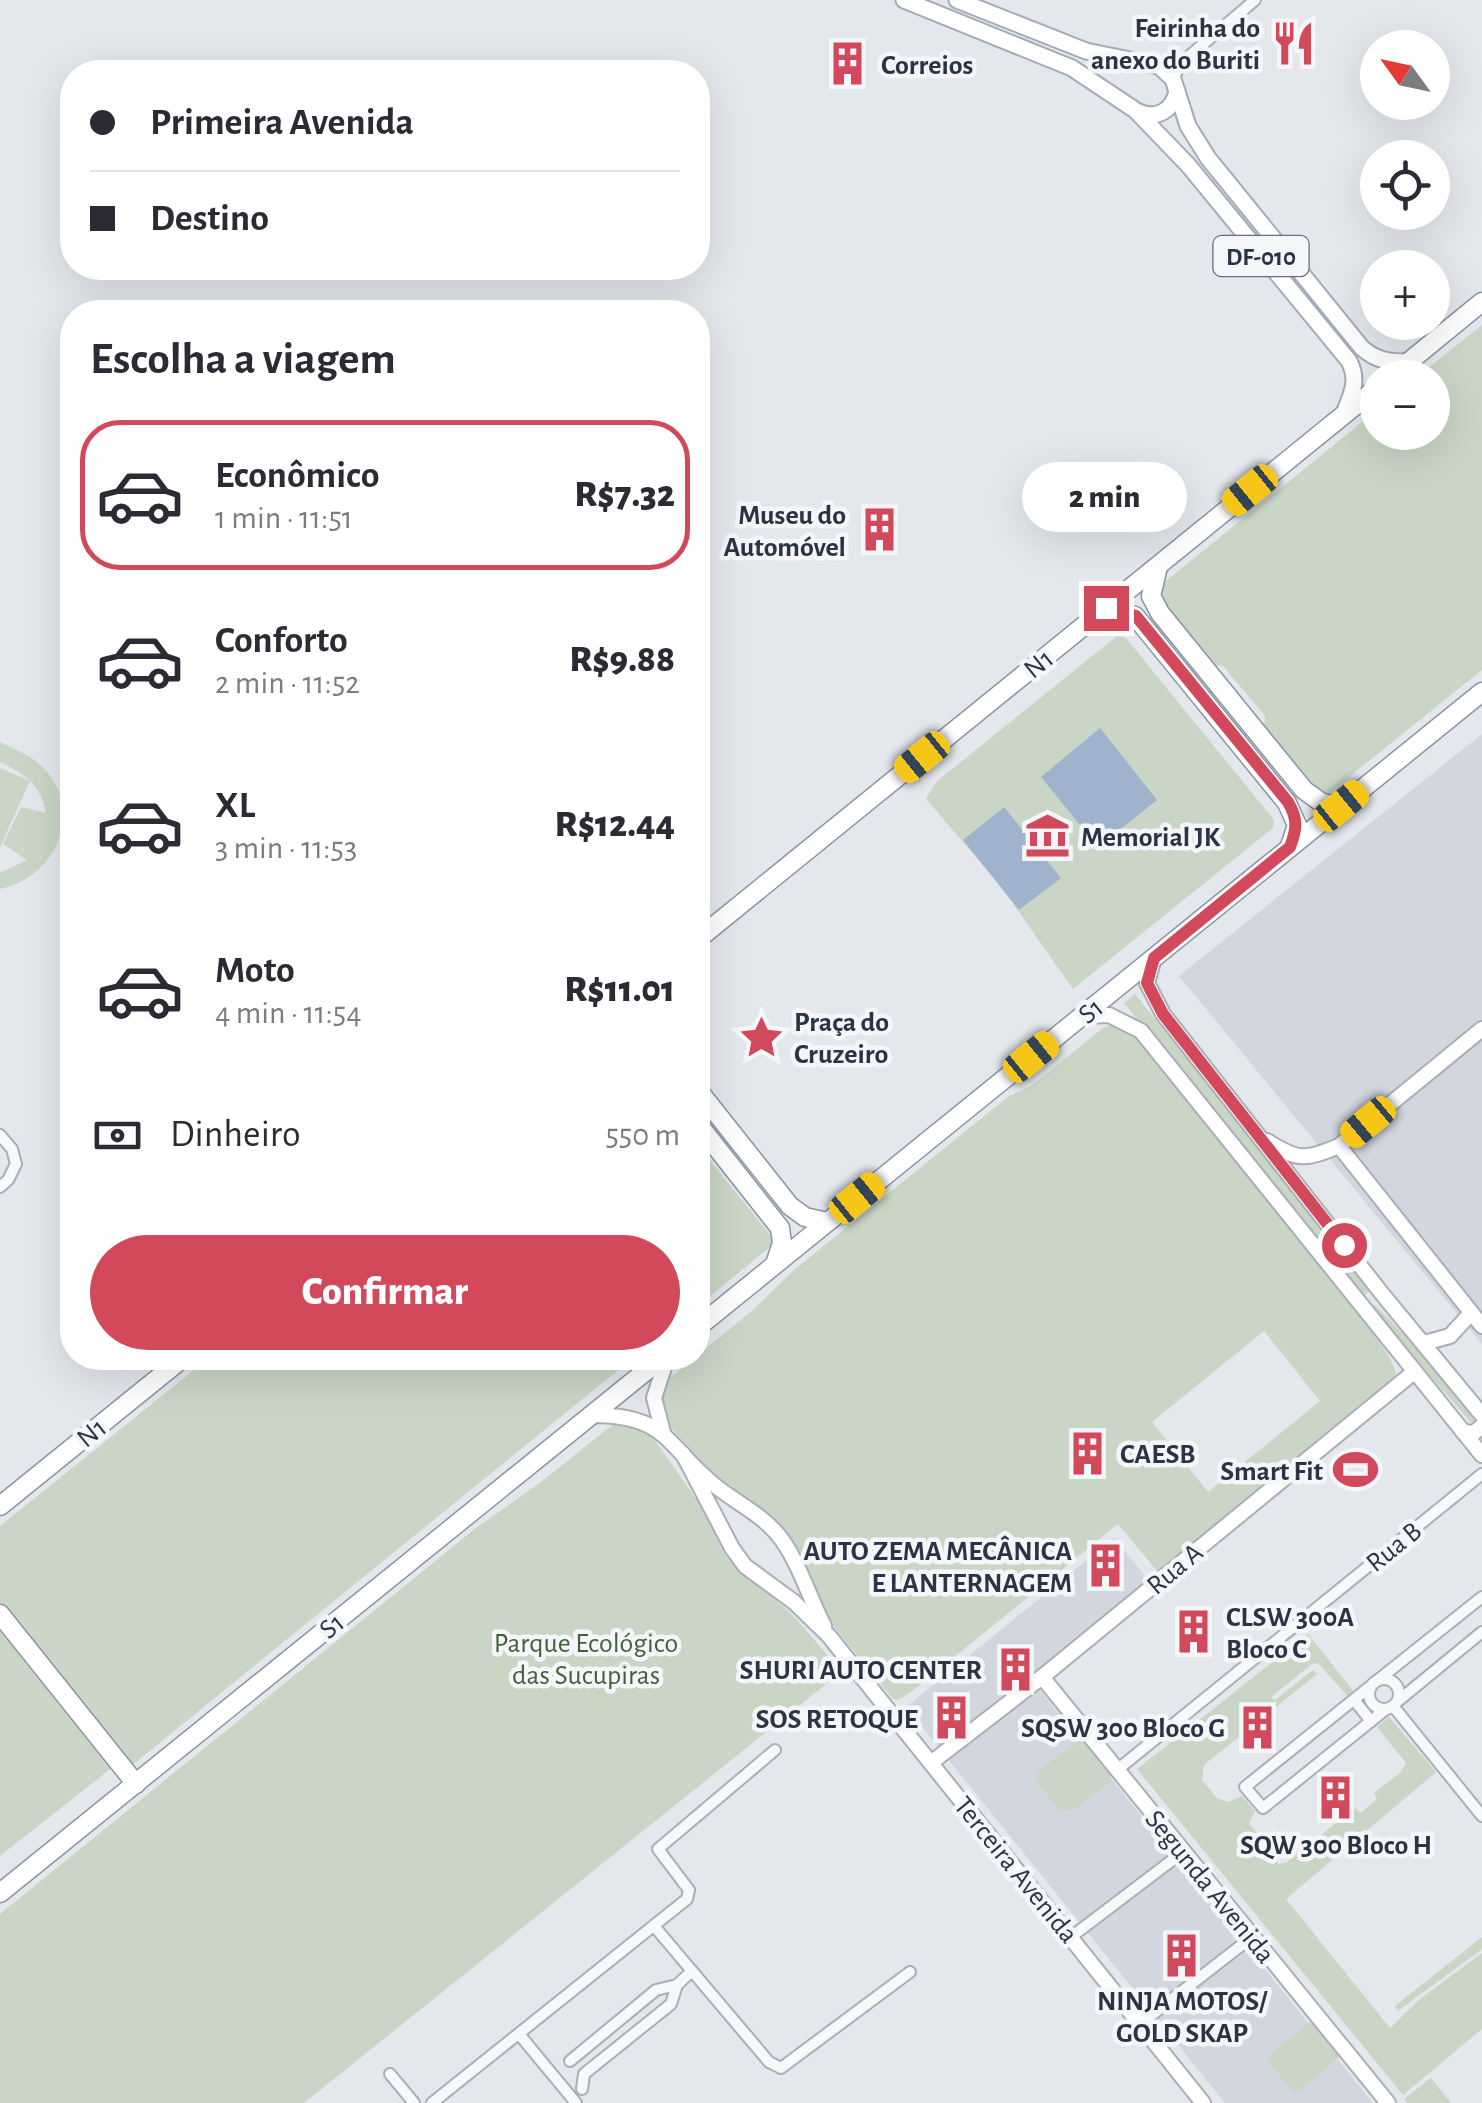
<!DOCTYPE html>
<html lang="pt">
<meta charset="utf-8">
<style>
body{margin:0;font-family:"Alegreya Sans",sans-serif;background:#f7f7f7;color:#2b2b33;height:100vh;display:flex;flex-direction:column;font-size:38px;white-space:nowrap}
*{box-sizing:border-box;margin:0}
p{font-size:32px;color:#7c7c81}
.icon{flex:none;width:55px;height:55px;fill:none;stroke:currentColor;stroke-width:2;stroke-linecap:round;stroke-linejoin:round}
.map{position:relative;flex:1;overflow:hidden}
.side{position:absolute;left:60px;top:300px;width:650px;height:1070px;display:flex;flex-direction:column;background:#fff;border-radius:40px;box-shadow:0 10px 40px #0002}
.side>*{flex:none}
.top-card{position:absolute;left:60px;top:60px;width:650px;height:220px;border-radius:40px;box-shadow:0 10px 40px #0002;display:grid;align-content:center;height:220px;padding:0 30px;background:#fff}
.needle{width:65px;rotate:303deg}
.tools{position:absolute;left:1360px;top:30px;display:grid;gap:20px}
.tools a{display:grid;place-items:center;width:90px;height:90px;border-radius:50%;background:#fff;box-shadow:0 10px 40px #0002;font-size:50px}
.end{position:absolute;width:45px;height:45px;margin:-22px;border:12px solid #d1495b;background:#fff;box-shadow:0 0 0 5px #fff}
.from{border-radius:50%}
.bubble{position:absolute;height:70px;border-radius:35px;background:#fff;box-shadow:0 10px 40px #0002;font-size:32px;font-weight:800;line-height:70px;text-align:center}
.car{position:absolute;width:30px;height:60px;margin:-30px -15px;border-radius:12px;box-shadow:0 0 8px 2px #0007;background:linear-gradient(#f5c518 24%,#345 0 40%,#f5c518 0 76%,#345 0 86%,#f5c518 0)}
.top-card b{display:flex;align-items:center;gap:35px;height:95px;font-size:38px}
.top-card b+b{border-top:2px solid #e1e1e2}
.top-card i{width:25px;height:25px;background:#2b2b33}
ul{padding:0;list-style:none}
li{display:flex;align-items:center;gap:30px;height:150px;margin:0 20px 15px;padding:0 10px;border:5px solid transparent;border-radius:40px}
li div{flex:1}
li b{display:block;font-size:38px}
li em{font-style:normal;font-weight:800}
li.on{border-color:#d1495b}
li>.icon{width:90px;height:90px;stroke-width:1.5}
h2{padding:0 30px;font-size:45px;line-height:120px}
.pay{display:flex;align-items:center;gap:25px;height:110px;padding:0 30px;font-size:38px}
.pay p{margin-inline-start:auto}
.cta{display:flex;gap:20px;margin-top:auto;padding:20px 30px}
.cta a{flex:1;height:115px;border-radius:60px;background:#d1495b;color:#fff;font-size:40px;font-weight:800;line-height:115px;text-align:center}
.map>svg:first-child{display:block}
.built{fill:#d2d6de}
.green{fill:#c9d6c5;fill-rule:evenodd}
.water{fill:#9fb4cc}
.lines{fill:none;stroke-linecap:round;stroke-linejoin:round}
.street-casing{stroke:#a9aeb7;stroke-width:14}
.secondary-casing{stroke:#a9aeb7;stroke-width:18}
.primary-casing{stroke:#a3abb8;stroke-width:19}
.highway-casing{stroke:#8b94a3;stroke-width:21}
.street{stroke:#f7f8fa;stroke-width:10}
.secondary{stroke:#fff;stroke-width:14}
.primary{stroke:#fff;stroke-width:15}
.highway{stroke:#fff;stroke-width:18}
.route{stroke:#d1495b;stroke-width:12}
.labels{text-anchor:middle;stroke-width:9;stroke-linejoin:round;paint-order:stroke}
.shield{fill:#f4f6f9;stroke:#676e7b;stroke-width:2.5}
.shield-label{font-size:25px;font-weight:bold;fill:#2b3445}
.poi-label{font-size:28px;font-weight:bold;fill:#2b3445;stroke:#f4f6f9;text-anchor:end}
.street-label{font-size:28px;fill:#2b3445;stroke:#f4f6f9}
.park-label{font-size:28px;fill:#3f6138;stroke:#f4f6f9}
</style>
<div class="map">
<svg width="1482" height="2103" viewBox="0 0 1482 2103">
<rect width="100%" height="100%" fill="#e4e7ec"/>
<g class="built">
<path d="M1482,734v610l-303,-368z"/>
<path d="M1114,1538l35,43 -119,97 343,425h-148l-319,-396z"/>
</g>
<g class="green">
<path d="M1482,325v345l-153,123 -6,2 -59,-67 1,-12 -42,-50 -11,-1 -53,-67 2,-13 216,-175 1,22h54v-54l-15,-1z"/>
<path d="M1117,636l9,2 148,182 -1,8 -200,161 -73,-104 -74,-86 10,-17z"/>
<path d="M0,742c17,8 35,15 47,30 37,45 6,106 -47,117v-16l27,-13 -24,-16 18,-37 25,6c-5,-28 -21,-39 -46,-51z"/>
<path d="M0,768l30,13 -30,66z"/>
<path d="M1135,994l237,295 -10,8 -238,-294z"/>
<path d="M1115,1024l20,10 225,278c9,19 37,49 36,65l-236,194h-3l-39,-47 -207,168 -13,8 -5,-1 -73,-89 -21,-40 -61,-73 -41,-37 -38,-48 -1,-19 7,-11 88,-72 42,-41 214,-173 22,-10 72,-58zM1264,1331l56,70 -112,91 -56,-70z"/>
<path d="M698,1146l78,96 -78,64z"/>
<path d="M1374,1304l54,55 49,59 -1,5h-5c-32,-39 -68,-75 -100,-115z"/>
<path d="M209,1358h424l-502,408 -131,-156v-84z"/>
<path d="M616,1422l28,3 65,92c15,53 37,56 74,89 21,20 39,43 58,66l-537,431h-304v-189l476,-386 65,-46z"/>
<path d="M0,1631l114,135 -114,90z"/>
<path d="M1308,1634l47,59 -6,5 -31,-35 -6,1 -41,33 4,3 38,-30 4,4 -113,91 -2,15 15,18 11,4 14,-6 13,15 -6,12 30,41 8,-2 68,-54 6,5 16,-14 -3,-6 26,-20 6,-10 -29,-36 12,-10 47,55 -150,127 104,129 30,-29 62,-46v76l-79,66 -266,-326z"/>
<path d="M1086,1739l27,33 -5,12 -36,27 -13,-2 -24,-29 6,-11 38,-29z"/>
<path d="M1482,1937v12l-84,62 -3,-5z"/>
<path d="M1310,2022l6,1 24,30 -2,5 -38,33h-8l-24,-30 1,-6z"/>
<path d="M1431,2078l20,25h-44l-3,-4z"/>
</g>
<g class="water">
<path d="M1100,728l57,72 -59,47 -57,-70z"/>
<path d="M1004,807l57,71 -42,32 -56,-70z"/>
</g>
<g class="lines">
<defs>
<g id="street">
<path d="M1173,79l8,-16 74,-63"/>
<path d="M0,1135l12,14 4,15 -8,16 -8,7"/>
<circle cx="1384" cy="1694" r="15"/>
<path d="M1378,1680l104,-83"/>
<path d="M1372,1685l-127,102 18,21 123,-99"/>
<path d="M1354,1700l17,21"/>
<path d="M1398,1701l84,-69"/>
<path d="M1393,1706l89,110"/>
<path d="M1117,1770l365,-296"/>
<path d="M654,1926l115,136 12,6 129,-96"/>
<path d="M1071,1937l112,-85"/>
<path d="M1140,2024l112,-87"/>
<path d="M519,2034l57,69"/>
<path d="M570,2061l86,-71 21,-5 15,-14"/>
<path d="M390,2074l24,29"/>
<path d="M582,2089l2,-15 87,-70 6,-19"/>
<path d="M432,2103l255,-204 2,-9 -31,-41 117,-99"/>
</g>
<g id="secondary">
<path d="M1154,958l-7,25 16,31 220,281 99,120"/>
<path d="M1082,1016l27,-1 32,16 341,424"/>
<path d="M1267,1141c31,20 38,19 72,5l143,-117"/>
<path d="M1339,1146l143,180"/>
<path d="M1424,1343l26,-7 21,-23"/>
<path d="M590,1415c81,0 74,31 128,73 21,16 44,27 61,48 18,22 31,63 45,90"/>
<path d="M663,1432l-9,-34 13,-40"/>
<path d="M1463,1432l11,1 8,-7"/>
<path d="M683,1454l49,94 13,18 49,36 35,34 374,467"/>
<path d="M1042,1677l346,426"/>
<path d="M932,1762l110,-85 372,-305"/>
</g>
<g id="primary">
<path d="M904,0l168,68 63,42 53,55 161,196c10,19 3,33 -5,52"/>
<path d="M957,0l129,51 73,15 14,13 15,47 20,32 154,190c15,13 27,14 47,14"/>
<path d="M1139,112c18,8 34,-2 38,-21"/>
</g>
<g id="highway">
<path d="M1389,378l93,-76"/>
<path d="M1158,567l-7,29 9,17 144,177 18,13 19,3"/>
<path d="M1106,608l29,8 152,187 10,22 -7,21"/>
<path d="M698,939l680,-552"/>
<path d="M698,1090l92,116 15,11 22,5"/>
<path d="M698,1124l82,104 2,15 -6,18"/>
<path d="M698,1327l784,-635"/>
<path d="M0,1506l183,-148"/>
<path d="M0,1614l136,170"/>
<path d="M0,1893l662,-535"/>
</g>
</defs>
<use href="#street" class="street-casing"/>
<use href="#secondary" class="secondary-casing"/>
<use href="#primary" class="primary-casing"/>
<use href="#highway" class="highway-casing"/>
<use href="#street" class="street"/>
<use href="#secondary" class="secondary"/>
<use href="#primary" class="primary"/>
<use href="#highway" class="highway"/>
</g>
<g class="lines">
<path class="route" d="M1106,608l30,8 152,186c10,17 9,27 2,45l-136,111 -7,25 16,31 181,231"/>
</g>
<defs>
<symbol id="restaurant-bare" viewBox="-9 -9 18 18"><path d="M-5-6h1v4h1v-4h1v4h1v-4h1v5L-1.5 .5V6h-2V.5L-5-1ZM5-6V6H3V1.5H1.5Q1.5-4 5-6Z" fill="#d1495b" stroke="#f4f6f9" stroke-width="2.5" paint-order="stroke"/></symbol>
<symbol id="building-bare" viewBox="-9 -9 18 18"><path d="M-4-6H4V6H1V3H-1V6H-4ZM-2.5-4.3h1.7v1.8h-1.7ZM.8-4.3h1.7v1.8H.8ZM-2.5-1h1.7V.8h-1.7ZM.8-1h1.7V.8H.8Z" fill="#d1495b" stroke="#f4f6f9" stroke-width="2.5" paint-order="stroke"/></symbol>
<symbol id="museum-bare" viewBox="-9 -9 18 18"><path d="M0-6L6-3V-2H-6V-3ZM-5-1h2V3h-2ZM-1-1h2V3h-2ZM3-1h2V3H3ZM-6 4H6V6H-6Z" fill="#d1495b" stroke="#f4f6f9" stroke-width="2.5" paint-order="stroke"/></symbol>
<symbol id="sight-bare" viewBox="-9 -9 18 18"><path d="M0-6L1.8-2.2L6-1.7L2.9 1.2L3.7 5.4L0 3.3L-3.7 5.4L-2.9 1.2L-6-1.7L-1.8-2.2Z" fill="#d1495b" stroke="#f4f6f9" stroke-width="2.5" paint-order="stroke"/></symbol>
<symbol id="stadium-bare" viewBox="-9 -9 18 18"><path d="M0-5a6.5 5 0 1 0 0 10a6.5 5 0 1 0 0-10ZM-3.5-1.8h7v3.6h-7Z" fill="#d1495b" stroke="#f4f6f9" stroke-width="2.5" paint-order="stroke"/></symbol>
</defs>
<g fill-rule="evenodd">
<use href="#restaurant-bare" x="1262" y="12" width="63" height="63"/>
<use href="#building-bare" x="816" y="32" width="63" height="63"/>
<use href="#building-bare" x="848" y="498" width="63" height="63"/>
<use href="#museum-bare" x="1016" y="804" width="63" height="63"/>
<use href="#sight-bare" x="730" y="1006" width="63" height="63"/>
<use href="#building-bare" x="1056" y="1422" width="63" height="63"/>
<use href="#stadium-bare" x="1324" y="1438" width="63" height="63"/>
<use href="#building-bare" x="1074" y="1534" width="63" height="63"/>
<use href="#building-bare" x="1162" y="1600" width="63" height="63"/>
<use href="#building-bare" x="984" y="1638" width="63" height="63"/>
<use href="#building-bare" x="920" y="1686" width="63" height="63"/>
<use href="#building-bare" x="1226" y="1696" width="63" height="63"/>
<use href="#building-bare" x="1304" y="1766" width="63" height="63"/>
<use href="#building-bare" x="1150" y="1924" width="63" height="63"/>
</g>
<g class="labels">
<rect class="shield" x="1213.5" y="236" width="95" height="40" rx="8"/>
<g class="shield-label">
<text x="1261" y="265">DF-010</text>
</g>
<g class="poi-label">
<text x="1260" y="37">Feirinha do<tspan x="1260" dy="32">anexo do Buriti</tspan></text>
<text x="881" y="74" text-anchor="start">Correios</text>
<text x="846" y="524">Museu do<tspan x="846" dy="32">Automóvel</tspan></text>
<text x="1081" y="846" text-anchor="start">Memorial JK</text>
<text x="794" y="1031" text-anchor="start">Praça do<tspan x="794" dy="32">Cruzeiro</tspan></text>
<text x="1120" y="1463" text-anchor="start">CAESB</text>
<text x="1323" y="1480">Smart Fit</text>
<text x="1072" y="1560">AUTO ZEMA MECÂNICA<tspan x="1072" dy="32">E LANTERNAGEM</tspan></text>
<text x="1226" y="1626" text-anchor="start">CLSW 300A<tspan x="1226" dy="32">Bloco C</tspan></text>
<text x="982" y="1679">SHURI AUTO CENTER</text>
<text x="918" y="1728">SOS RETOQUE</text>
<text x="1225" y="1737">SQSW 300 Bloco G</text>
<text x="1336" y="1854" text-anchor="middle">SQW 300 Bloco H</text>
<text x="1182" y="2010" text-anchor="middle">NINJA MOTOS/<tspan x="1182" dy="32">GOLD SKAP</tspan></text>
</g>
<g class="street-label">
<text transform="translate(1038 663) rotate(-39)" y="10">N1</text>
<text transform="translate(1090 1010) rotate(-39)" y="10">S1</text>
<text transform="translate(91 1432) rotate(-39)" y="10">N1</text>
<text transform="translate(1393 1546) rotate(-39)" y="10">Rua B</text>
<text transform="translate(1174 1568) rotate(-40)" y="10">Rua A</text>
<text transform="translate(331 1625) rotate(-39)" y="10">S1</text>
<text transform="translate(1017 1869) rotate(51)" y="10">Terceira Avenida</text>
<text transform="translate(1211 1886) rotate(51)" y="10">Segunda Avenida</text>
</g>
<g class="park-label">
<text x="586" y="1652">Parque Ecológico<tspan x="586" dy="32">das Sucupiras</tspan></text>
</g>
</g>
</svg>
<div class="tools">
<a><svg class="needle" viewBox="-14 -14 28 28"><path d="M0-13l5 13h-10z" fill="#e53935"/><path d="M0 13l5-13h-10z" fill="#7c7c81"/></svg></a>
<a><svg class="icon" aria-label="locate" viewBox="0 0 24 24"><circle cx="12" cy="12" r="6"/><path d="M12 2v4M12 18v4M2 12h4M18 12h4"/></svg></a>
<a>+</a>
<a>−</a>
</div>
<i class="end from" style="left:1344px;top:1245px"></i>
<i class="end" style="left:1106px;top:608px"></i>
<div class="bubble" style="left:1022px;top:462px;width:165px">2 min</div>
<i class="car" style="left:1250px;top:490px;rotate:231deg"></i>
<i class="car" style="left:922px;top:757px;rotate:231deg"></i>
<i class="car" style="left:1341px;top:806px;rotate:51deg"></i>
<i class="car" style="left:1031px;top:1057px;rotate:51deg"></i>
<i class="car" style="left:1368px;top:1122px;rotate:230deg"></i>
<i class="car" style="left:857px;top:1198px;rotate:51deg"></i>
<div class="top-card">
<b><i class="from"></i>Primeira Avenida</b>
<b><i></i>Destino</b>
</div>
<section class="side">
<h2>Escolha a viagem</h2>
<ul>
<li class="on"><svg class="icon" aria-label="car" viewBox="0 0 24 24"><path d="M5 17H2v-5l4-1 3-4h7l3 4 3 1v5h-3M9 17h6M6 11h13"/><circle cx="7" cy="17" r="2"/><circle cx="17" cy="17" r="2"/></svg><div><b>Econômico</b><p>1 min · 11:51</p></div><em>R$7.32</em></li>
<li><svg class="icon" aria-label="car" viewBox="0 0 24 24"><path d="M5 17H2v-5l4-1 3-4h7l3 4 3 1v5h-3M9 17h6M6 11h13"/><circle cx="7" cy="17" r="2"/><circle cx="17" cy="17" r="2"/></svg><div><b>Conforto</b><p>2 min · 11:52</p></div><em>R$9.88</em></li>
<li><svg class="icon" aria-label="car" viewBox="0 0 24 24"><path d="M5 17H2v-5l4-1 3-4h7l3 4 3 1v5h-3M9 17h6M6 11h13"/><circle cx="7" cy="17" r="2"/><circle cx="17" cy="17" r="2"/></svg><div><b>XL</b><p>3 min · 11:53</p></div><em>R$12.44</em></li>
<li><svg class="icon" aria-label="car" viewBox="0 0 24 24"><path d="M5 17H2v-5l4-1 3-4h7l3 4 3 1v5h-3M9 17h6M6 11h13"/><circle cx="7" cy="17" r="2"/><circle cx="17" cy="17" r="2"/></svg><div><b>Moto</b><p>4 min · 11:54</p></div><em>R$11.01</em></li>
</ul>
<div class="pay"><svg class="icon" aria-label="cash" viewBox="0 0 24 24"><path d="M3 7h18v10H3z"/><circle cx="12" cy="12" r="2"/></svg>Dinheiro<p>550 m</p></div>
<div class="cta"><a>Confirmar</a></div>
</section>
</div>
